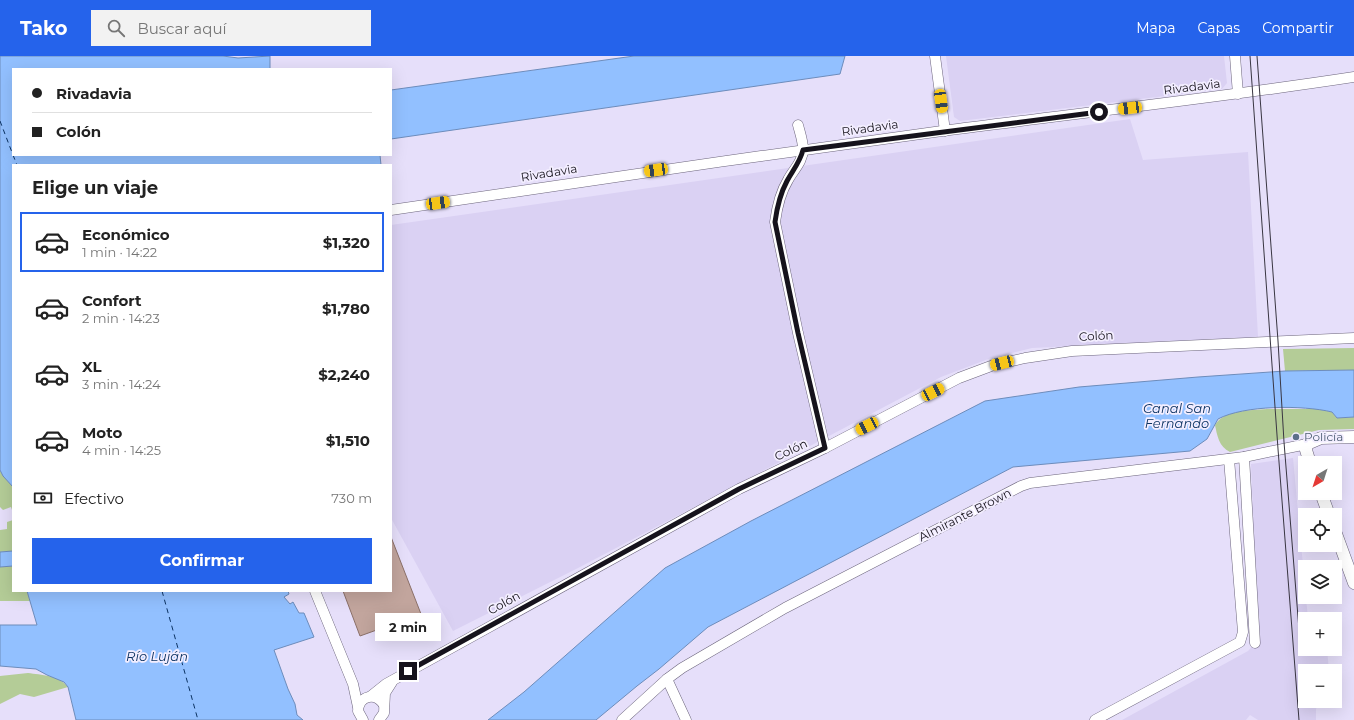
<!DOCTYPE html>
<html lang="es">
<meta charset="utf-8">
<style>
body{margin:0;font-family:Montserrat,sans-serif;background:#f2f2f2;color:#222;height:100vh;display:flex;flex-direction:column;font-size:15px;white-space:nowrap}
*{box-sizing:border-box;margin:0}
p{font-size:13px;color:#767676}
.icon{flex:none;width:22px;height:22px;fill:none;stroke:currentColor;stroke-width:2;stroke-linecap:round;stroke-linejoin:round}
.map{position:relative;flex:1;overflow:hidden}
.panel{position:absolute;left:12px;top:108px;width:380px;height:428px;display:flex;flex-direction:column;background:#fff;border-radius:0px;box-shadow:0 4px 16px #0002}
.panel>*{flex:none}
.banner{position:absolute;left:12px;top:12px;width:380px;height:88px;border-radius:0px;box-shadow:0 4px 16px #0002;display:grid;align-content:center;height:88px;padding:0 20px;background:#fff}
.needle{width:26px;rotate:219deg}
.tools{position:absolute;left:1298px;top:400px;display:grid;gap:8px}
.tools a{display:grid;place-items:center;width:44px;height:44px;border-radius:0px;background:#fff;box-shadow:0 4px 16px #0002;font-size:20px}
.end{position:absolute;width:18px;height:18px;margin:-9px;border:5px solid #16131c;background:#fff;box-shadow:0 0 0 2px #fff}
.from{border-radius:50%}
.bubble{position:absolute;height:28px;border-radius:0px;background:#fff;box-shadow:0 4px 16px #0002;font-size:13px;font-weight:700;line-height:28px;text-align:center}
.car{position:absolute;width:12px;height:24px;margin:-12px -6px;border-radius:5px;box-shadow:0 0 3px 1px #0007;background:linear-gradient(#f5c518 24%,#345 0 40%,#f5c518 0 76%,#345 0 86%,#f5c518 0)}
.banner b{display:flex;align-items:center;gap:14px;height:38px;font-size:15px}
.banner b+b{border-top:1px solid #e0e0e0}
.banner i{width:10px;height:10px;background:#222}
ul{padding:0;list-style:none}
li{display:flex;align-items:center;gap:12px;height:60px;margin:0 8px 6px;padding:0 12px;border:2px solid transparent;border-radius:0px}
li div{flex:1}
li b{display:block;font-size:15px}
li em{font-style:normal;font-weight:700}
li.active{border-color:#2563eb}
li>.icon{width:36px;height:36px;stroke-width:1.5}
h2{padding:0 20px;font-size:18px;line-height:48px}
.pay{display:flex;align-items:center;gap:10px;height:44px;padding:0 20px;font-size:15px}
.pay p{margin-inline-start:auto}
.primary-button{display:flex;gap:8px;margin-top:auto;padding:8px 20px}
.primary-button a{flex:1;height:46px;border-radius:0px;background:#2563eb;color:#fff;font-size:16px;font-weight:700;line-height:46px;text-align:center}
header{display:flex;align-items:center;gap:24px;box-sizing:border-box;height:56px;padding:0 20px;background:#2563eb;color:#fff}
header strong{font-size:19px}
nav{display:flex;gap:22px;margin-inline-start:auto;font-size:14px}
.search{width:280px;height:36px;background:#f2f2f2;display:flex;align-items:center;gap:10px;box-sizing:border-box;padding:0 14px;border-radius:0px;color:#767676;font-size:15px}
.map>svg:first-child{display:block}
.built{fill:#dad1f3}
.green{fill:#b4cc97}
.water{fill:#92c0ff;stroke:#6d8cbb}
.lines{fill:none;stroke-linecap:round;stroke-linejoin:round}
.ferry{stroke:#0c3363;stroke-width:1;stroke-dasharray:5 4;stroke-linecap:butt}
.building{fill:#c2a59d;stroke:#8b7068}
.minor-casing{stroke:#6c657c;stroke-width:11}
.tertiary-casing{stroke:#6c657c;stroke-width:13}
.minor{stroke:#fff;stroke-width:10}
.tertiary{stroke:#fff;stroke-width:12}
.tram{stroke:#393642;stroke-width:1}
.route{stroke:#16131c;stroke-width:5}
.service-dot{fill:#5c6f8a;stroke:#f3eeff;stroke-width:1.5}
.labels{text-anchor:middle;stroke-width:3.5;stroke-linejoin:round;paint-order:stroke}
.street-label{font-size:12px;fill:#16131c;stroke:#f3eeff}
.service-label{font-size:12px;fill:#4e5e75;stroke:#f3eeff;text-anchor:start}
.water-label{font-size:13px;font-style:italic;fill:#0c3363;stroke:#f3eeff}
</style>
<header>
<strong>Tako</strong>
<div class="search"><svg class="icon" aria-label="search" viewBox="0 0 24 24"><circle cx="10" cy="10" r="6"/><path d="M15 15l6 6"/></svg>Buscar aquí</div>
<nav><a>Mapa</a><a>Capas</a><a>Compartir</a></nav>
</header>
<div class="map">
<svg width="1354" height="664" viewBox="0 0 1354 664">
<rect width="100%" height="100%" fill="#e6dffa"/>
<g class="built">
<path d="M946,0h278l3,27 -5,6 -262,32 -6,-4z"/>
<path d="M1130,63l13,41 105,-8 10,185 -226,11 -41,10 -50,19 -361,190 -127,64 -62,-113v-293z"/>
<path d="M1293,402l15,161h-3v30h22l2,22h-24v30h16l-5,8v11h-58l-8,-5 -4,5h-124l126,-69 10,-11 -7,-176z"/>
</g>
<g class="green">
<path d="M1354,292v22l-69,1 -2,-22z"/>
<path d="M1267,353h51l14,3 5,6 17,-1v12l-35,1 -89,22c-11,-5 -13,-17 -15,-27 10,-16 35,-14 52,-16z"/>
<path d="M0,414l3,6 10,11v26l-2,-6 -8,3 -3,-3z"/>
<path d="M13,464v31l-13,1v-22l7,-1v-7z"/>
<path d="M13,510v25h14l3,10h-30v-34z"/>
<path d="M28,617c13,2 31,2 40,14l-34,10 -14,-3 -20,10v-28z"/>
</g>
<g class="water">
<path d="M0,0h223l15,2 32,-2v13h-257v86h367l1,10h-368v322l-10,-11 -3,-6z"/>
<path d="M634,0h211l-5,18 -449,65v-49z"/>
<path d="M1354,314v47l-17,1 -5,-6c-29,-7 -88,-7 -114,7l-11,20 -17,12 -177,16 -305,160 -49,42 -22,17 -41,34h-108l36,-28 141,-124 86,-47 234,-120 94,-14 119,-10 87,-6z"/>
<path d="M13,495v15l-13,1v-15z"/>
<path d="M27,535h261l1,3 -5,3 6,7 3,-2 6,11h5l10,24 -40,13 14,39 7,15 2,11 6,5h-227l-8,-33 -4,-5 -17,-7 -11,-6 -36,-3v-41h37z"/>
</g>
<g class="lines">
<g class="ferry">
<path d="M0,65l13,34"/>
<path d="M13,99l4,10"/>
<path d="M162,535l36,129"/>
</g>
</g>
<path class="building" d="M391,481l30,77 -61,22 -17,-45h48z"/>
<g class="lines">
<defs>
<g id="minor">
<path d="M935,0l10,75"/>
<path d="M1235,0l3,38"/>
<path d="M798,69c2,8 5,16 5,24 0,13 -10,21 -15,31 -8,13 -11,27 -13,42l23,111 27,115"/>
<path d="M391,154c184,-28 367,-54 551,-79 138,-18 275,-33 412,-54"/>
<path d="M1244,401l11,186"/>
<path d="M315,535l38,93 5,23"/>
<path d="M667,623l19,41"/>
<path d="M371,640l15,-12 353,-195 86,-41 134,-70 32,-12 34,-8 47,-7 282,-13"/>
<path d="M363,664l-5,-9c1,-16 18,-19 26,-6"/>
<path d="M379,664l5,-7 1,-20 7,-11"/>
<path d="M622,664l45,-41 15,-11 103,-60 236,-122 9,-3 214,-26 63,-13"/>
<path d="M1095,664l145,-78 3,-10 -14,-173"/>
</g>
<g id="tertiary">
<path d="M1310,407l-4,-13 1,-6 14,-6 33,-1"/>
<path d="M1321,437l8,22"/>
<path d="M1335,475l19,52"/>
</g>
</defs>
<use href="#minor" class="minor-casing"/>
<use href="#tertiary" class="tertiary-casing"/>
<use href="#minor" class="minor"/>
<use href="#tertiary" class="tertiary"/>
<g class="tram">
<path d="M1250,0l28,393 21,271"/>
<path d="M1257,0l21,285 6,101 16,200"/>
</g>
</g>
<g class="lines">
<path class="route" d="M408,615l331,-182 86,-41 -27,-115 -23,-111c2,-15 5,-28 12,-41 6,-11 13,-19 16,-31l296,-38"/>
</g>
<circle class="service-dot" cx="1296" cy="381" r="4"/>
<g class="labels">
<g class="street-label">
<text transform="translate(1192 31) rotate(-7)" y="4">Rivadavia</text>
<text transform="translate(870 72) rotate(-8)" y="4">Rivadavia</text>
<text transform="translate(549 117) rotate(-9)" y="4">Rivadavia</text>
<text transform="translate(1096 280) rotate(-3)" y="4">Colón</text>
<text transform="translate(791 394) rotate(-25)" y="4">Colón</text>
<text transform="translate(965 459) rotate(-27)" y="4">Almirante Brown</text>
<text transform="translate(504 547) rotate(-29)" y="4">Colón</text>
</g>
<g class="service-label">
<text x="1304" y="385">Policía</text>
</g>
<g class="water-label">
<text x="1177" y="357">Canal San<tspan x="1177" dy="15">Fernando</tspan></text>
<text x="157" y="605">Río Luján</text>
</g>
</g>
</svg>
<div class="tools">
<a><svg class="needle" viewBox="-14 -14 28 28"><path d="M0-13l5 13h-10z" fill="#e53935"/><path d="M0 13l5-13h-10z" fill="#767676"/></svg></a>
<a><svg class="icon" aria-label="locate" viewBox="0 0 24 24"><circle cx="12" cy="12" r="6"/><path d="M12 2v4M12 18v4M2 12h4M18 12h4"/></svg></a>
<a><svg class="icon" aria-label="layers" viewBox="0 0 24 24"><path d="M12 4l9 5-9 5-9-5zM3 14l9 5 9-5"/></svg></a>
<a>+</a>
<a>−</a>
</div>
<i class="end from" style="left:1099px;top:56px"></i>
<i class="end" style="left:408px;top:615px"></i>
<div class="bubble" style="left:375px;top:557px;width:66px">2 min</div>
<i class="car" style="left:941px;top:45px;rotate:172deg"></i>
<i class="car" style="left:1130px;top:52px;rotate:263deg"></i>
<i class="car" style="left:656px;top:114px;rotate:262deg"></i>
<i class="car" style="left:438px;top:147px;rotate:82deg"></i>
<i class="car" style="left:1002px;top:307px;rotate:256deg"></i>
<i class="car" style="left:933px;top:336px;rotate:63deg"></i>
<i class="car" style="left:867px;top:370px;rotate:243deg"></i>
<div class="banner">
<b><i class="from"></i>Rivadavia</b>
<b><i></i>Colón</b>
</div>
<section class="panel">
<h2>Elige un viaje</h2>
<ul>
<li class="active"><svg class="icon" aria-label="car" viewBox="0 0 24 24"><path d="M5 17H2v-5l4-1 3-4h7l3 4 3 1v5h-3M9 17h6M6 11h13"/><circle cx="7" cy="17" r="2"/><circle cx="17" cy="17" r="2"/></svg><div><b>Económico</b><p>1 min · 14:22</p></div><em>$1,320</em></li>
<li><svg class="icon" aria-label="car" viewBox="0 0 24 24"><path d="M5 17H2v-5l4-1 3-4h7l3 4 3 1v5h-3M9 17h6M6 11h13"/><circle cx="7" cy="17" r="2"/><circle cx="17" cy="17" r="2"/></svg><div><b>Confort</b><p>2 min · 14:23</p></div><em>$1,780</em></li>
<li><svg class="icon" aria-label="car" viewBox="0 0 24 24"><path d="M5 17H2v-5l4-1 3-4h7l3 4 3 1v5h-3M9 17h6M6 11h13"/><circle cx="7" cy="17" r="2"/><circle cx="17" cy="17" r="2"/></svg><div><b>XL</b><p>3 min · 14:24</p></div><em>$2,240</em></li>
<li><svg class="icon" aria-label="car" viewBox="0 0 24 24"><path d="M5 17H2v-5l4-1 3-4h7l3 4 3 1v5h-3M9 17h6M6 11h13"/><circle cx="7" cy="17" r="2"/><circle cx="17" cy="17" r="2"/></svg><div><b>Moto</b><p>4 min · 14:25</p></div><em>$1,510</em></li>
</ul>
<div class="pay"><svg class="icon" aria-label="cash" viewBox="0 0 24 24"><path d="M3 7h18v10H3z"/><circle cx="12" cy="12" r="2"/></svg>Efectivo<p>730 m</p></div>
<div class="primary-button"><a>Confirmar</a></div>
</section>
</div>
